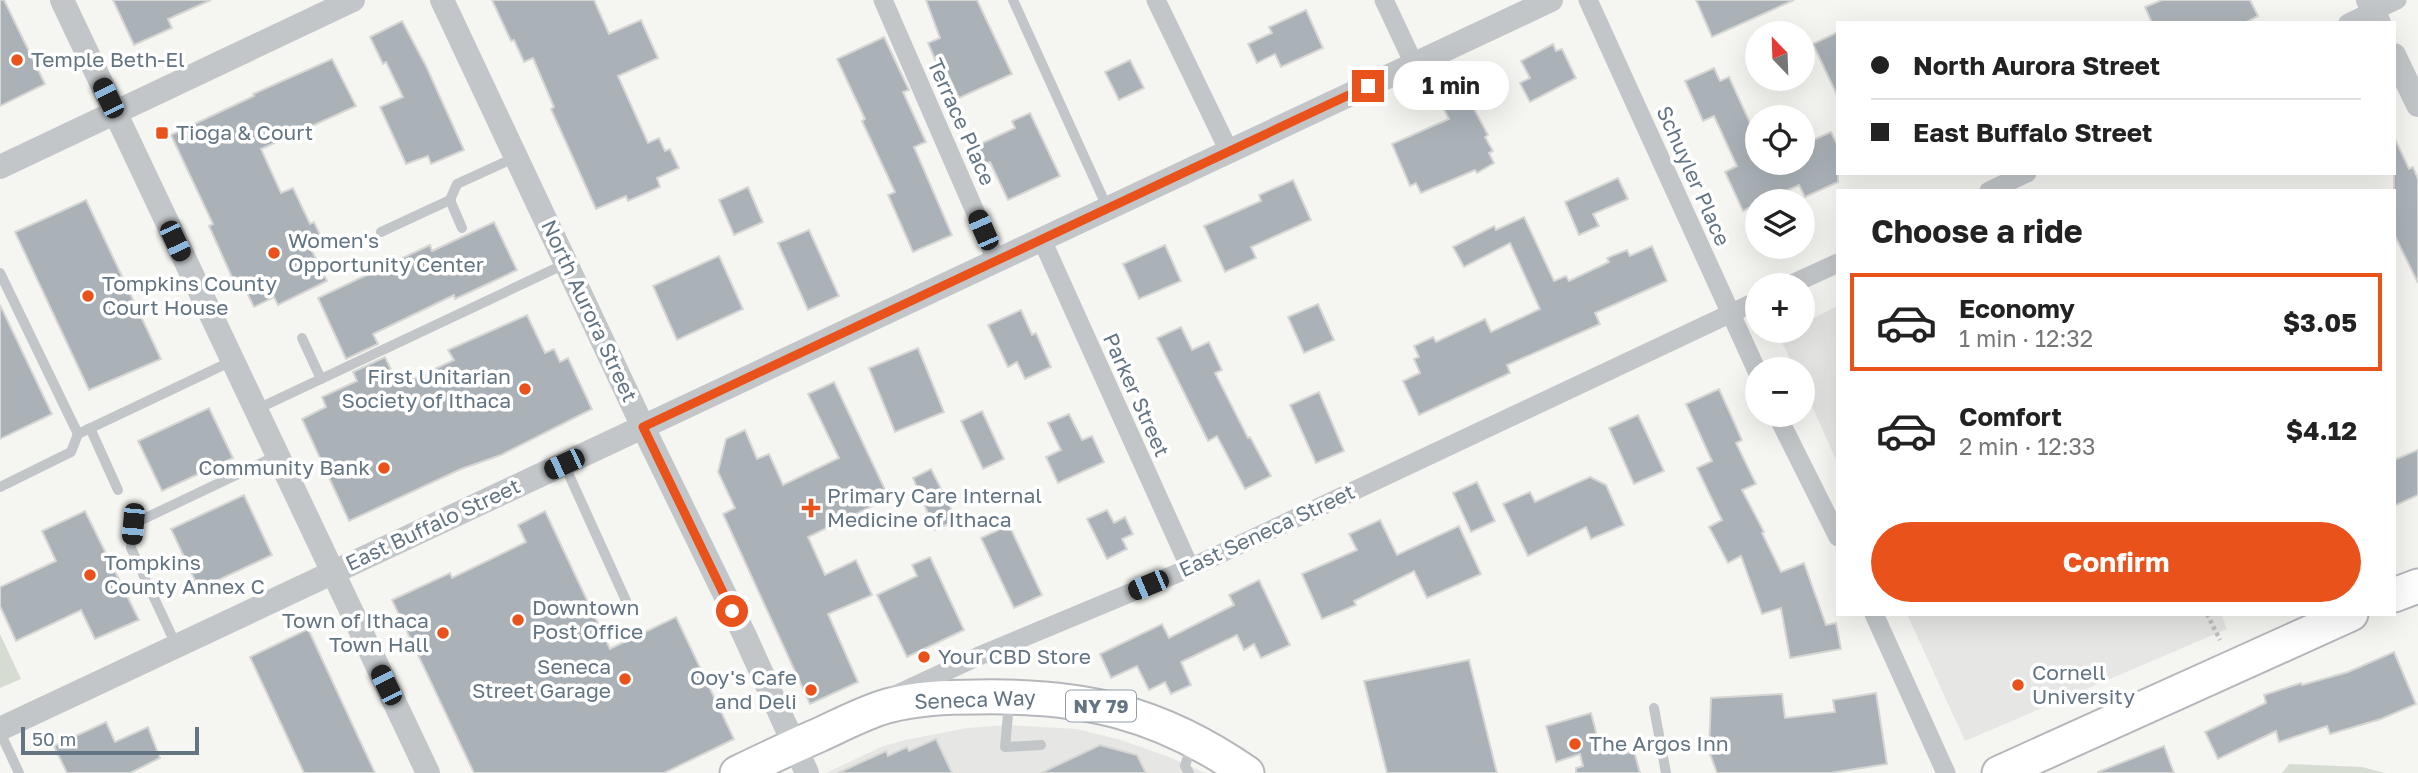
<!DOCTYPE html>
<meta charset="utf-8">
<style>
body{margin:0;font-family:"Golos Text",sans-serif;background:#f2f2f2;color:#222;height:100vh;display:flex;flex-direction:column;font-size:26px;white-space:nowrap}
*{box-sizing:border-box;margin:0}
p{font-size:23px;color:#767676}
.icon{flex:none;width:38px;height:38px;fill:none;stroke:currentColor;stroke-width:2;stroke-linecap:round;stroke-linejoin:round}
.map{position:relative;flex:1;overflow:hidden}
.panel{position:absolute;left:1836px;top:189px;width:560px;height:427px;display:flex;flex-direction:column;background:#fff;border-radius:0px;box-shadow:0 7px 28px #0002}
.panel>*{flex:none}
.top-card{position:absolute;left:1836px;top:21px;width:560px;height:154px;border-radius:0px;box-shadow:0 7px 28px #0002;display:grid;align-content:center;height:154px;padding:0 35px;background:#fff}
.needle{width:46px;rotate:337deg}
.controls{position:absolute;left:1745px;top:21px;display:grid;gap:14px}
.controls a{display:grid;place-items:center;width:70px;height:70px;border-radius:50%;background:#fff;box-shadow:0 7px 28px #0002;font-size:35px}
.scale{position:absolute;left:21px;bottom:18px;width:178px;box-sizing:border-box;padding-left:7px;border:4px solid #637483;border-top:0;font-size:19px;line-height:24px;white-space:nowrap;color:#637483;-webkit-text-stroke:5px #fff;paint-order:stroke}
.end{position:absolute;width:32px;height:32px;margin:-16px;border:9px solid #ea521c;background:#fff;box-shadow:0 0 0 4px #fff}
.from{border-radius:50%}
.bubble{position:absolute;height:49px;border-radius:24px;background:#fff;box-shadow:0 7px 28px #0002;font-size:23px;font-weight:700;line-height:49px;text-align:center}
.car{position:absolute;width:21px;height:42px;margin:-21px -10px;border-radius:9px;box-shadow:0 0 5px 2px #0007;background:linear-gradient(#222 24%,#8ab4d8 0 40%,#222 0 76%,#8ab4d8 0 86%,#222 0)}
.top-card b{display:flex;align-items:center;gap:24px;height:66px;font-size:26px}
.top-card b+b{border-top:2px solid #e0e0e0}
.top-card i{width:18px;height:18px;background:#222}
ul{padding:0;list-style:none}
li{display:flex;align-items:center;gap:21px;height:98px;margin:0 14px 10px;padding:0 21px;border:4px solid transparent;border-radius:0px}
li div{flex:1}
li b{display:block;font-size:26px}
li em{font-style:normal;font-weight:700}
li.on{border-color:#ea521c}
li>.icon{width:63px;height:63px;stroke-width:1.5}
h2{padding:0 35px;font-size:32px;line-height:84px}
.button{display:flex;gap:14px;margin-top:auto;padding:14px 35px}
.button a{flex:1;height:80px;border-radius:42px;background:#ea521c;color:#fff;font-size:28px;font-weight:700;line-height:80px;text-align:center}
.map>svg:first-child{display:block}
.built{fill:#e6e7e5}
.green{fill:#d6dcd2}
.building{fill:#aab2b8;stroke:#d6d6d4;stroke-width:2}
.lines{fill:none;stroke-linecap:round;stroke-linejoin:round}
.trunk-casing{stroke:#b5b8bb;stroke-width:37}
.path{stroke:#bcbec0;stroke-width:4.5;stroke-dasharray:3.5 3.5;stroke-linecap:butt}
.service{stroke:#c2c6c9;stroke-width:10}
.minor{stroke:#c2c6c9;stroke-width:19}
.tertiary{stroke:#c2c6c9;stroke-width:24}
.trunk{stroke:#fff;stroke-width:33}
.route{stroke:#ea521c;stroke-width:9}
.poi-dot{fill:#ea521c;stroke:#fff;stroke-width:2.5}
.labels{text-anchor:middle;stroke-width:7;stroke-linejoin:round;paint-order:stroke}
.shield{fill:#fff;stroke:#929ea8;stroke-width:2}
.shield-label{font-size:19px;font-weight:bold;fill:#637483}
.poi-label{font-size:21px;fill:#637483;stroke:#fff;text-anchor:start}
.street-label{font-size:21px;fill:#637483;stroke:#fff}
</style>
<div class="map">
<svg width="2418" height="773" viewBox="0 0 2418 773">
<rect width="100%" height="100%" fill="#f5f5f1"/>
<g class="built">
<path d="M1837,306v156l-34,-76 -1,-17h-7l-16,-33 10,-5h13l1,-7z"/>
<path d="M1907,614h314l6,15 -262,112z"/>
<path d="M1008,725l69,4 44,11 48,17 36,16h-379l55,-26 24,-7 62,-12z"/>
</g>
<g class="green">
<path d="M0,634l21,45 -21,9z"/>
<path d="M2289,764l73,3 23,6h-103z"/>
</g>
<g class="building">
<path d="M0,0h4l41,84 -45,22z"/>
<path d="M113,0h98l-43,19 4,9 -38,17z"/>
<path d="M492,0h102l15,34 32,-14 17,38 -40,18 30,67 11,-5 6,13 5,-2 9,19 -22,10 3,9 -32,14 -2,-5 -30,13 -45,-100 3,-2 -21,-49 -9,4 -10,-22 -3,1z"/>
<path d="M926,0h51l35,74 -53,24 -18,-38 -5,2 -8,-19 12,-5z"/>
<path d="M1696,0h98l-82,37z"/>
<path d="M2162,0h88l8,16 -13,7h-93l-7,-16z"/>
<path d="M1306,10l17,38 -42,19 -6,-13 -18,9 -9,-19 24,-11 -3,-6z"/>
<path d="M402,21l24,45 38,84 -33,14 -3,-8 -22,8 -26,-57 23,-10 -17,-35 -3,2 -13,-27z"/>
<path d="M1838,32v65l-25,-53z"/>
<path d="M884,37l25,53 -6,2 23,50 -12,5 38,88 -39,17 -25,-57 7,-3 -33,-71 3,-2 -28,-60z"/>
<path d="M1553,44l3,7 6,-2 14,29 -46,24 -10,-19 10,-5 -9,-17z"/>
<path d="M332,59l24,47 -95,43 20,44 12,-5 17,36 4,-2 10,21 -13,6 16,32 -49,24 -4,-8 -20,10 -13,-26 -6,3 -26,-58 4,-2 -42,-89 83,-39 -1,-2z"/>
<path d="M1130,60l14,28 -25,12 -14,-28z"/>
<path d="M1714,68l6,13 9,-4 28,61v25h45v-18l29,-13 7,14v36l-33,15 -6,-12 -36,16h-6v9l-2,-5 -12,6 -18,-39 12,-6 -23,-50 -11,5 -18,-40z"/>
<path d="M1465,92l23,43 -3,2 8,14 -4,2 5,10 -17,10 -2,-3 -54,23 -5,-10 -6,3 -18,-42 57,-25 -8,-15z"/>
<path d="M1030,113l30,63 -52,24 -18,-38 -5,2 -9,-18 39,-18 -3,-7z"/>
<path d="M2394,137l15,32 4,-2 5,12v104l-24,-49z"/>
<path d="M1618,178l10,21 -35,15 6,12 -20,9 -14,-33z"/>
<path d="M1293,180l18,40 -60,27 5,11 -31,14 -21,-46 57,-25 -2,-6z"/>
<path d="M748,187l15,35 -29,13 -15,-35z"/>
<path d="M86,200l75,159 -72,31 -74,-158z"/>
<path d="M1524,217l30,64 12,-5 3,5 40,-19 -2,-4 20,-8 3,6 22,-10 15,35 -72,32 5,11 -93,41 3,8 -91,42 -16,-34 17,-8 -6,-14 5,-2 -5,-11 19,-9 3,5 49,-23 6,13 49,-23 -30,-66 -46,24 -11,-20 41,-21 2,4z"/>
<path d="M494,222l23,48 -62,29 -1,-4 -81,39 5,10 -32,15 -28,-61 112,-53 2,6z"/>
<path d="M809,230l30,66 -31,14 -30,-67z"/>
<path d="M1165,245l16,36 -42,18 -16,-35z"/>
<path d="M719,256l24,53 -66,31 -24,-54z"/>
<path d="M1318,304l16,36 -30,13 -16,-36z"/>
<path d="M0,305l52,109 -52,25z"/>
<path d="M1021,310l11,25 4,-2 15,34 -26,12 -8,-17 -9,5 -20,-42z"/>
<path d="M527,315l18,38 9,-4 6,13 8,-4 24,51 -91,46 -40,14 -112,52 -47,-102 24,-12 -4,-10 35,-16 -4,-9 32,-15 14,29 55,-26 -6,-10z"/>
<path d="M1181,327l11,23 17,-8 13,28 -7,3 33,65 2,-1 21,39 -26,13 -28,-53 -9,5 -51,-103z"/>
<path d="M918,348l26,64 -49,20 -26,-64z"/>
<path d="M834,382l55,116 -81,39 17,38 31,-15 16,35 -44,19 30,68 -48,22 -87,-190 12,-6 -17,-36 8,-33 19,-9 12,29 12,-5 14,31 56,-27 -31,-64z"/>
<path d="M1719,389l23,51 -6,3 20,41 -14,6 22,42 -2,1 19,39 23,-9 22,62 10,-2 5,26 -51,9 -9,-50 -19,6 -21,-58 -13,7 -19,-36 13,-7 -25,-52 15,-7 -26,-57z"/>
<path d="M1319,392l25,59 -28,12 -26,-58z"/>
<path d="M209,408l24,50 -71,33 -24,-50z"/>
<path d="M982,411l22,48 -21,10 -22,-48z"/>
<path d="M1069,414l13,26 10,-4 12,26 -46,21 -12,-26 15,-7 -13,-27z"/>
<path d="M1638,415l26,56 -30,13 -25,-56z"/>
<path d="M2418,450v45l-24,11v-46z"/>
<path d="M931,469l26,51 -22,10 -22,-52z"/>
<path d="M1590,477l16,8 18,40 -33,14 -5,-12 -58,29 -25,-52 27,-12 5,10z"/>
<path d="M1477,482l18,39 -24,11 -18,-39z"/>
<path d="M244,495l28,60 -73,34 -28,-60z"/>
<path d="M1107,510l7,13 11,-6 8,17 -11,5 5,10 -20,10 -20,-40z"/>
<path d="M85,511l54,109 -44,19 -14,-29 -65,31 -16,-35v-19l56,-26 -14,-30z"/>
<path d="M545,511l65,138 66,-32 58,122 -70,34h-190l-82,-173 58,-27 2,5 74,-36 -8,-17z"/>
<path d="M1380,520l17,35 62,-29 22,48 -54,24 -13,-27 -60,30 2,4 -34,14 -20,-45 55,-24 -8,-16z"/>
<path d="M1009,525l33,70 -28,13 -33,-70z"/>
<path d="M930,557l34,73 -57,27 -30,-62 40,-19 -5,-11z"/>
<path d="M1259,580l31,65 -29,13 -7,-14 -10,6 -7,-15 -56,27 10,23 -20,9 -6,-12 -16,8 -12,-24 -26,12 -11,-24 62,-30 7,14 65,-33 -5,-10z"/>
<path d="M308,629l67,144h-71l-54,-116z"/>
<path d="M2394,652l22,52 -35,15 -51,15 -3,-8 -48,16 -3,-11 -58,28 -13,-27 61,-29 -2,-8 37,-12 1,2 46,-13z"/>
<path d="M1469,660l28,113h-110l-23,-92z"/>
<path d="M1876,693l11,71 -57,9h-113l-8,-22 2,-53 71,-4 3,24 50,-6 -2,-12z"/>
<path d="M1591,713l9,34 19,-6 4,13 11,-3 6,22h-64v-5l7,-2 -3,-12 -24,8 -10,-36z"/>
<path d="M106,722l9,20 33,-15 12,31 -30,15h-63l-13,-27z"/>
<path d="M936,739l16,34h-114l48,-22 2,5 19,-9 2,4z"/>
<path d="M1100,745l37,10 9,18h-105z"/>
<path d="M2164,746l10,27h-76v-1z"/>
</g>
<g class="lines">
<defs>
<g id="trunk">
<path d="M2394,595l24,-9"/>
<path d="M737,773c27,-13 54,-26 82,-38 22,-10 44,-22 68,-29 30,-8 59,-9 90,-9 106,-2 182,15 270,76"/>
<path d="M1999,773l352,-159"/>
</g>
</defs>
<use href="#trunk" class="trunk-casing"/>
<path class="path" d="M2207,614l13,26"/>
<g class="service">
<path d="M1013,0l94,207"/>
<path d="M450,200l12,28"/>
<path d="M381,232l69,-32 7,-16 59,-27"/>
<path d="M0,273l78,161 154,-73"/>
<path d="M302,338l19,41"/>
<path d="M255,410l310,-146"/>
<path d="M90,428l28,62"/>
<path d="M564,464l64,141"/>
<path d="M0,487l71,-35 7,-18"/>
<path d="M176,645l-45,-97 2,-24 143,-68"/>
<path d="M1009,704l-4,43 36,-2"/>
<path d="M1654,708l12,65"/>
<path d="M0,732l19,41"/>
<path d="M1189,773l-4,-7 7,-22"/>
</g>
<g class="minor">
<path d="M883,0l114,262"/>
<path d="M1156,0l73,151"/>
<path d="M1384,0l30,64"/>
<path d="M1588,0l169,371"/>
<path d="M2348,23l49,-23"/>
<path d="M1989,191l38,-18"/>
<path d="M1042,240l148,328"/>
<path d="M1790,285l48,-22"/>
<path d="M1777,415l61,122"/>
<path d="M1874,614l72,159"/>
<path d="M895,695l84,-39 211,-88 567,-267"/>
</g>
<g class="tertiary">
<path d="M62,0l366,773"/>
<path d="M442,0l201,427 101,207 63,139"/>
<path d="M2368,0l11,23"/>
<path d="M2394,55l24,50"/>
<path d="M0,167l353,-167"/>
<path d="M0,729l1551,-729"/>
</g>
<use href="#trunk" class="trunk"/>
</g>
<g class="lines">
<path class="route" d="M732,611l-89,-184 725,-341"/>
</g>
<g class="poi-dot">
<circle cx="17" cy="60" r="7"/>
<rect x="155" y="126" width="14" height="14" rx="3.5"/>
<circle cx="274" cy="253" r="7"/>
<circle cx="88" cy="296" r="7"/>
<circle cx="525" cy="389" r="7"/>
<circle cx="384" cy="468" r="7"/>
<path d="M807.5 497.5h7v7h7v7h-7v7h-7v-7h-7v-7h7z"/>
<circle cx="90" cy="575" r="7"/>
<circle cx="518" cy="620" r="7"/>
<circle cx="443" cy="633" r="7"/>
<circle cx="924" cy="657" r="7"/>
<circle cx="625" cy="679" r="7"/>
<circle cx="2018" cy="685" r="7"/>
<circle cx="811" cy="690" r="7"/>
<circle cx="1575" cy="744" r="7"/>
</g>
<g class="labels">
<rect class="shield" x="1066" y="690.5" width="70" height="31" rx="5"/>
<g class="shield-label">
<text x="1101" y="713">NY 79</text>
</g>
<g class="poi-label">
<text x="31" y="67">Temple Beth-El</text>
<text x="176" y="140">Tioga &amp; Court</text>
<text x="288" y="248">Women's<tspan x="288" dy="24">Opportunity Center</tspan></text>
<text x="102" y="291">Tompkins County<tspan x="102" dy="24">Court House</tspan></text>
<text x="511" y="384" text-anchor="end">First Unitarian<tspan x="511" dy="24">Society of Ithaca</tspan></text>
<text x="370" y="475" text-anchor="end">Community Bank</text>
<text x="827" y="503">Primary Care Internal<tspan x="827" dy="24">Medicine of Ithaca</tspan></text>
<text x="104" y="570">Tompkins<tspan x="104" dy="24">County Annex C</tspan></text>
<text x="532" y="615">Downtown<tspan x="532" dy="24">Post Office</tspan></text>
<text x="429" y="628" text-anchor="end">Town of Ithaca<tspan x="429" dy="24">Town Hall</tspan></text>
<text x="938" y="664">Your CBD Store</text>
<text x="611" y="674" text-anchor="end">Seneca<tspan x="611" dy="24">Street Garage</tspan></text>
<text x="2032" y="680">Cornell<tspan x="2032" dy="24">University</tspan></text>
<text x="797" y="685" text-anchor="end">Ooy's Cafe<tspan x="797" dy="24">and Deli</tspan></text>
<text x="1589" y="751">The Argos Inn</text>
</g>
<g class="street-label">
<text transform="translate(961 122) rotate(66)" y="7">Terrace Place</text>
<text transform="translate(1693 176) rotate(66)" y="7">Schuyler Place</text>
<text transform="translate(589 311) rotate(65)" y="7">North Aurora Street</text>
<text transform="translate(1136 395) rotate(66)" y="7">Parker Street</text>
<text transform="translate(433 525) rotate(-25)" y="7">East Buffalo Street</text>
<text transform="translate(1267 531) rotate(-25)" y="7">East Seneca Street</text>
<text transform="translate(975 700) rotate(-2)" y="7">Seneca Way</text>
</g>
</g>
</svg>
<div class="controls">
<a><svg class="needle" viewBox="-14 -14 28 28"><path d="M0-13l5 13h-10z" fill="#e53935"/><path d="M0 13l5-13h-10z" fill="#767676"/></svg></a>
<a><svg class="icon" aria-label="locate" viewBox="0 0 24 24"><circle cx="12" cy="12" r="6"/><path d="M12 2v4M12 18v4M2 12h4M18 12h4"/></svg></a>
<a><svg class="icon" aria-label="layers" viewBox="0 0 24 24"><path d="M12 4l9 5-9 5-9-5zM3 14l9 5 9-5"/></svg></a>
<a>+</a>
<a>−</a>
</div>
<div class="scale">50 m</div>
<i class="end from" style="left:732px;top:611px"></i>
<i class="end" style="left:1368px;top:86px"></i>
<div class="bubble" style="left:1393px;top:61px;width:116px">1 min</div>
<i class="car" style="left:108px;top:98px;rotate:334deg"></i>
<i class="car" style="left:983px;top:230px;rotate:336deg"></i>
<i class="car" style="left:175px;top:241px;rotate:155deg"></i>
<i class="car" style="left:564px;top:464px;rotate:245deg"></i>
<i class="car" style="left:133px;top:524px;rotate:185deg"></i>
<i class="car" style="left:1148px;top:585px;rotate:247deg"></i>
<i class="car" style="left:386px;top:685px;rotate:334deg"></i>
<div class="top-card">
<b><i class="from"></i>North Aurora Street</b>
<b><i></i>East Buffalo Street</b>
</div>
<section class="panel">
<h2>Choose a ride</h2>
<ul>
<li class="on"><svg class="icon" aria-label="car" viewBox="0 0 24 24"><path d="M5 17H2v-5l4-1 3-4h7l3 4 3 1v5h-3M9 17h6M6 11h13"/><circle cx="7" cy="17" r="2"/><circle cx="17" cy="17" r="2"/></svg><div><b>Economy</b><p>1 min · 12:32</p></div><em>$3.05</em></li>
<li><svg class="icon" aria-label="car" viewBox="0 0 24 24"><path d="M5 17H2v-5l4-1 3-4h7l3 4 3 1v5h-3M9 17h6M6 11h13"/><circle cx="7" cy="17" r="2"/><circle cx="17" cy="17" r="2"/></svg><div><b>Comfort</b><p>2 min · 12:33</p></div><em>$4.12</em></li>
</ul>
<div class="button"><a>Confirm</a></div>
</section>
</div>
